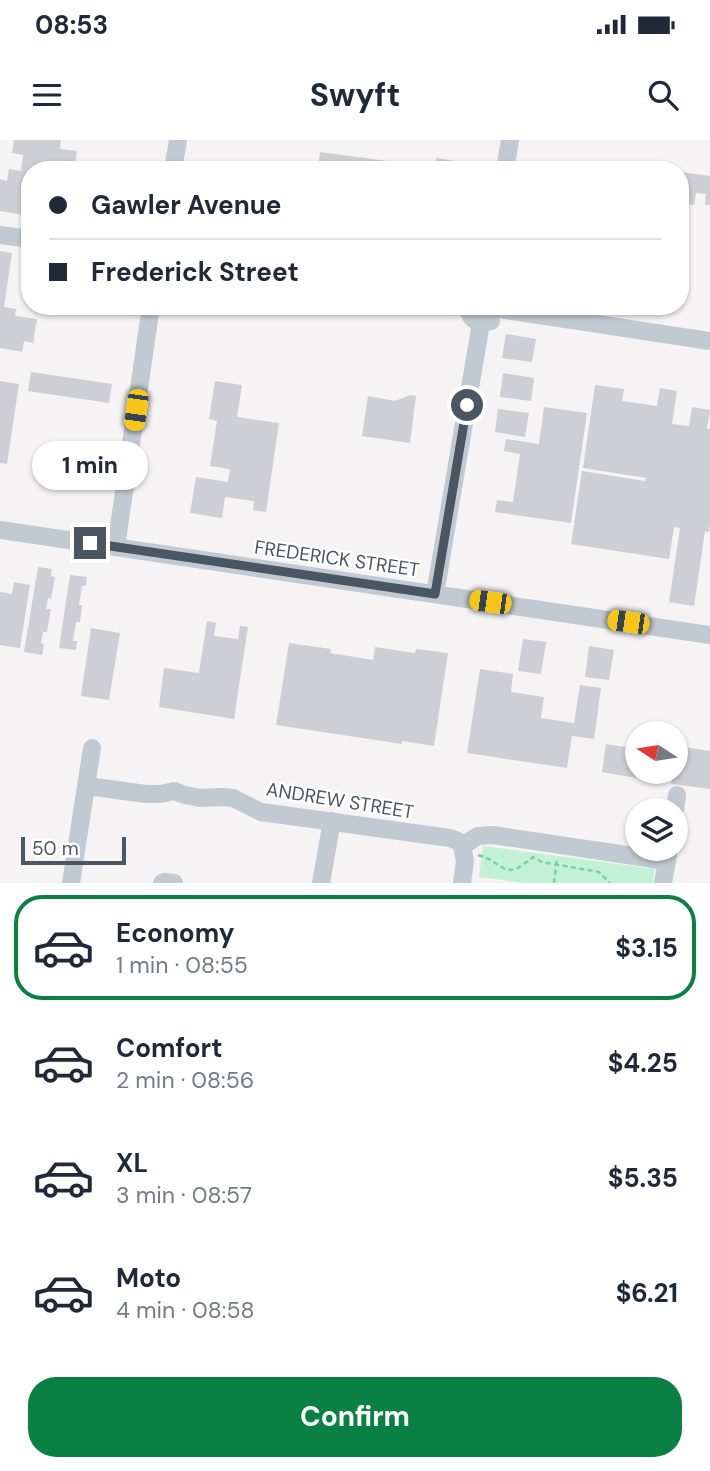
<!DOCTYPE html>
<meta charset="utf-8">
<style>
body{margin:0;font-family:"DM Sans",sans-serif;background:#f2f2f3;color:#1f2937;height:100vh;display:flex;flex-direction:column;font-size:26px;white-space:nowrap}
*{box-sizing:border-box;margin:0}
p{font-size:23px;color:#747a83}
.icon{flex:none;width:38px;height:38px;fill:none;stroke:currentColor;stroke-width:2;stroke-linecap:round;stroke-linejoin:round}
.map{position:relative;height:743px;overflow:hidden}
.side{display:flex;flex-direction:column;background:#fff;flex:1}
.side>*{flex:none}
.banner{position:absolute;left:21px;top:21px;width:668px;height:154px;border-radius:28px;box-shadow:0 2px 5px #0004;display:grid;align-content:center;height:154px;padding:0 28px;background:#fff}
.needle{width:46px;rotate:282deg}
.controls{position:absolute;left:625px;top:581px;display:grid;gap:14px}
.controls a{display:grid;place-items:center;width:63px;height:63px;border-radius:50%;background:#fff;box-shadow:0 2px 5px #0004;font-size:35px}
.scale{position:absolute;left:21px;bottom:18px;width:105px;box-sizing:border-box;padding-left:7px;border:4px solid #4a5661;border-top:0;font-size:19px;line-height:24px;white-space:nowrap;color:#4a5661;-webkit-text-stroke:5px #fff;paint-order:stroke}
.end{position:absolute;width:32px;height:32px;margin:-16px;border:9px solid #4a5661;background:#fff;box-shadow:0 0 0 4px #fff}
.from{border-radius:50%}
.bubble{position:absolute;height:49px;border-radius:24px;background:#fff;box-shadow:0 2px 5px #0004;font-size:23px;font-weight:700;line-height:49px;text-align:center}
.car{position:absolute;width:21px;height:42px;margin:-21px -10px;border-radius:9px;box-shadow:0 0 5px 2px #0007;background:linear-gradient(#f5c518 24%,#345 0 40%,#f5c518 0 76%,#345 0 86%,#f5c518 0)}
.banner b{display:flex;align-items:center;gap:24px;height:66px;font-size:26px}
.banner b+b{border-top:2px solid #e0e1e3}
.banner i{width:18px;height:18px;background:#1f2937}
ul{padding:12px 0 0;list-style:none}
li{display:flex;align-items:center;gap:21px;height:105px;margin:0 14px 10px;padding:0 14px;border:4px solid transparent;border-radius:28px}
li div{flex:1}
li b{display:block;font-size:26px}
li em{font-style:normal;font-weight:700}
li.current{border-color:#0b8043}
li>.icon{width:63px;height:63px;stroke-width:1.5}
.primary-button{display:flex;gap:14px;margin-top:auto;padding:14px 28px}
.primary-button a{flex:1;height:80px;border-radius:28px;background:#0b8043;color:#fff;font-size:28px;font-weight:700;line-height:80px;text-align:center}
.status{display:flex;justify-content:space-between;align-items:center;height:49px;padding:0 35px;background:#fff;direction:ltr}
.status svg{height:19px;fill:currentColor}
header{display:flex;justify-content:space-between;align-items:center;height:91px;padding:0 28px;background:#fff;font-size:32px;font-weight:700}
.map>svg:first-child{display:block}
.green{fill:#c3f1d5}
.building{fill:#cdcfd5}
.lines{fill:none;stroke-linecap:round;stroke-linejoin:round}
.path{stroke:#7ad0a6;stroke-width:2.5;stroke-dasharray:5 3.5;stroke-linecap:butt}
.minor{stroke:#c1cad2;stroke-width:18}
.route{stroke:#4a5661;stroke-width:9}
.labels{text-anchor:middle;stroke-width:5;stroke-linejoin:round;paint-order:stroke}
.street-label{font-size:19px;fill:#4a5661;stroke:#fff}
</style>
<div class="status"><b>08:53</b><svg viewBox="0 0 49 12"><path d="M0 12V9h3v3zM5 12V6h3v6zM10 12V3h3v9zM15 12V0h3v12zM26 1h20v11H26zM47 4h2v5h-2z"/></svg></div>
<header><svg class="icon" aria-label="menu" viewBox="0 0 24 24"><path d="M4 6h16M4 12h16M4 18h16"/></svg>Swyft<svg class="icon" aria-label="search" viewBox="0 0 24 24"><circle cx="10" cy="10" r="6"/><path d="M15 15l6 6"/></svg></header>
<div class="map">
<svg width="710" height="743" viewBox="0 0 710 743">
<rect width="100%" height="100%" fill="#f5f3f3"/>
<path class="green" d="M483,706l172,23 -2,14h-128l-46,-6z"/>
<g class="building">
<path d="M14,0h47l-1,9 17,2 -3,19h-44v46l-30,-5v-32l7,2 2,-12 12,2 2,-16 -11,-2z"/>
<path d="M320,12l82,11 -1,7h-83z"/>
<path d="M436,18l34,5 -1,7h-34z"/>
<path d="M681,32l29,4v29h-5l1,-11 -10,-1 -2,12 -13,-2z"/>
<path d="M0,111l12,2 -8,54 12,2 -1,7 22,3 -4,24 -9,-2 -2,11 -22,-4z"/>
<path d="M506,194l30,5 -4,23 -30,-4z"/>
<path d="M31,232l81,12 -3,19 -81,-12z"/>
<path d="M503,233l31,5 -3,23 -31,-4z"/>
<path d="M0,241l19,3 -12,80 -7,-1z"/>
<path d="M215,241l27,4 -5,32 42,6 -13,89 -13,-2 1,-9 -29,-4 -3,21 -32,-5 6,-36 32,5 2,-13 -20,-3 7,-45 -8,-2z"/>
<path d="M595,245l29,4 -2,12 35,5 3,-18 17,3 -5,33 17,2 3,-19 18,3 -3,19h3v95l-1,8 -4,-1 -11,75 -25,-4 11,-74 -6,-1 -5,32 -98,-15 11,-73 63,10 1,-3 -63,-10z"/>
<path d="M410,255l6,1 -6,47 -48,-7 6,-40 27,5z"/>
<path d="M544,267l43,6 -16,110 -76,-11 2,-12 16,2 7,-48 -16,-3 2,-12 33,5z"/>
<path d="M498,269l31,4 -4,24 -30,-5z"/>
<path d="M38,427l14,2 -1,7 4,1 -4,22 -3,-1 -2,11h5l-4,23h-4l-2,11 3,1 -2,11 -18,-3z"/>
<path d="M70,435l17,2 -1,9h-4l-3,19h3l-2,17h-4l-3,19h4l-1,9 -17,-2z"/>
<path d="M14,442l16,3 -10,63 -20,-3v-53l12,2z"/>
<path d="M207,481l9,2 -2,13 24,3 2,-13 8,1 -14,92 -75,-12 5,-39 35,5z"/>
<path d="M91,488l29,5 -11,67 -28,-4z"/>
<path d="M523,499l23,3 -5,32 -23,-3z"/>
<path d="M289,503l42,6 -1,4 43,7 2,-13 40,6 1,-4 32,4 -14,93 -32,-5v3l-126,-19z"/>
<path d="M589,506l25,4 -5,30 -24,-3z"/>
<path d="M480,529l33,5 -2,18 33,5 -3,21 33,5 6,-38 21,3 -7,51 -22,-3 -5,32 -100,-15z"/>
<path d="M606,604l31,5 -1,29 -34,-6z"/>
<path d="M678,606l32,5v38l-39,-5 3,-12h2z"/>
</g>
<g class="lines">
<g class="path">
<path d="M478,715c28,8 25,28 55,2l9,5 57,10 11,11"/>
<path d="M554,743l3,-25"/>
</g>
<g class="minor">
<path d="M173,30l5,-30"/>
<path d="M505,30l5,-30"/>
<path d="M0,95l30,4"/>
<path d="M468,166c1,14 11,20 23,15"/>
<path d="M499,169l211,32"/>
<path d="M0,390l710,105"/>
<path d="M116,407l35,-241"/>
<path d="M435,454l46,-271"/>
<path d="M87,646l59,8h15l13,-3 11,4 15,3 22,-1 11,1 28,14 189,26 8,3 4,5"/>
<path d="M675,670l2,-15"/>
<path d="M462,706l16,-10 15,-1 174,26 2,-12"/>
<path d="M71,743l21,-135"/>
<path d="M162,743l2,-1 10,1"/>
<path d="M321,743l11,-62"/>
<path d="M462,743l3,-22 -3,-15"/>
<path d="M663,743l4,-22"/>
</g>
</g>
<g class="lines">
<path class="route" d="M90,403l345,51 32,-189"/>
</g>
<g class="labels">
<g class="street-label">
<text transform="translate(337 418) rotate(8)" y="7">FREDERICK STREET</text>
<text transform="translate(340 660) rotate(9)" y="7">ANDREW STREET</text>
</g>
</g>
</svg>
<div class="controls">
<a><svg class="needle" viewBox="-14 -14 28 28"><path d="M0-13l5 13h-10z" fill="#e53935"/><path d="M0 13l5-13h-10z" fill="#747a83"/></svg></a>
<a><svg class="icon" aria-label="layers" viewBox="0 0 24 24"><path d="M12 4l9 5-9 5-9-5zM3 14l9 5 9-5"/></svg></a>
</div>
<div class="scale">50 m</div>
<i class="end from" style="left:467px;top:265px"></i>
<i class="end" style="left:90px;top:403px"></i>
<div class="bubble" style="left:32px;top:301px;width:116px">1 min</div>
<i class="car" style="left:136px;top:270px;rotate:188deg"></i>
<i class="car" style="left:490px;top:462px;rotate:278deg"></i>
<i class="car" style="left:628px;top:482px;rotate:278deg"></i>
<div class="banner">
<b><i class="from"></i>Gawler Avenue</b>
<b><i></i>Frederick Street</b>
</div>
</div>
<section class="side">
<ul>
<li class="current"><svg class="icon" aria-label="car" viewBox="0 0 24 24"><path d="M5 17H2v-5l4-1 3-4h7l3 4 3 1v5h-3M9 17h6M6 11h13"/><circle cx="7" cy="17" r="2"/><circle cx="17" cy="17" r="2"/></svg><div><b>Economy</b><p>1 min · 08:55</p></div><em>$3.15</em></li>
<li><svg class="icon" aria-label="car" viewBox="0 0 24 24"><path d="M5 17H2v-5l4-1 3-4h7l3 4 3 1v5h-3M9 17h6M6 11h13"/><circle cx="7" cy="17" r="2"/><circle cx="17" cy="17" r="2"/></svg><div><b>Comfort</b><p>2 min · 08:56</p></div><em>$4.25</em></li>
<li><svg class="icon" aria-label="car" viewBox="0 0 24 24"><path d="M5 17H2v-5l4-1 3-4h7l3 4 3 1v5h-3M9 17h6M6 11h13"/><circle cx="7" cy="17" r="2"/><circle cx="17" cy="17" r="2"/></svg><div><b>XL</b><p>3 min · 08:57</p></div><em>$5.35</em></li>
<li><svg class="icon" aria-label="car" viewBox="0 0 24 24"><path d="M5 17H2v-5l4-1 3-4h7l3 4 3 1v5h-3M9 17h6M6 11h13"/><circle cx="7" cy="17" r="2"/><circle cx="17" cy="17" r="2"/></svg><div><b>Moto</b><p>4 min · 08:58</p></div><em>$6.21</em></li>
</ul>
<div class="primary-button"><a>Confirm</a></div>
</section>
